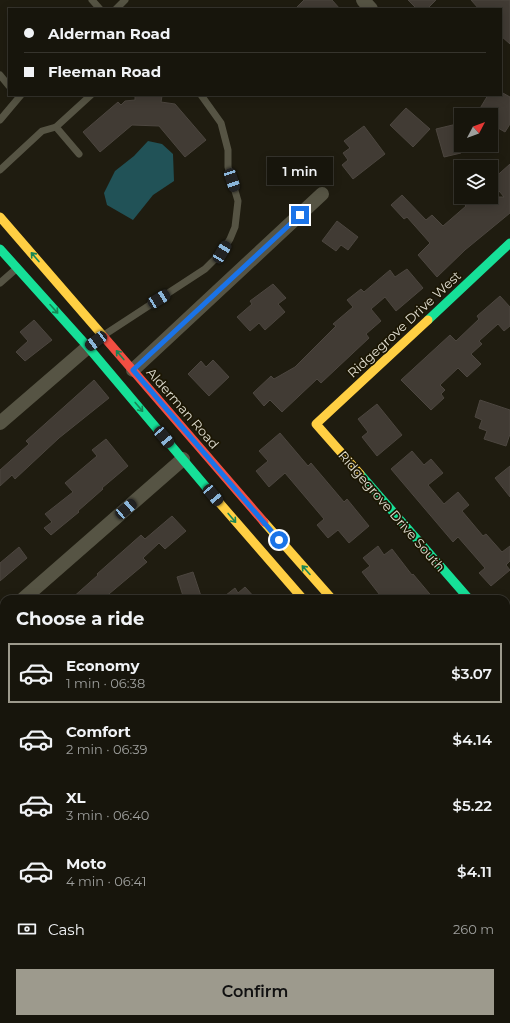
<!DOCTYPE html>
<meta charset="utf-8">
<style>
body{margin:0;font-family:Montserrat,sans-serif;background:#24221a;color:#f1f3f6;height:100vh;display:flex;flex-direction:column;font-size:15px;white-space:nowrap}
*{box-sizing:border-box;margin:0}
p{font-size:13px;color:#9e9f9d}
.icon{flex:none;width:22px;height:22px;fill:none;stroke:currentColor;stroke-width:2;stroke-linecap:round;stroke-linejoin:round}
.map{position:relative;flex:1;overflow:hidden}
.sheet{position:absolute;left:0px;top:595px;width:510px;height:428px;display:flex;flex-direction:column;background:#17150c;border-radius:12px 12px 0 0;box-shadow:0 2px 10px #0003,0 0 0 1px #36342d}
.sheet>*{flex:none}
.banner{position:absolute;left:8px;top:8px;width:494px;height:88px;border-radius:0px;box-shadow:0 2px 10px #0003,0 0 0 1px #36342d;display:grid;align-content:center;height:88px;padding:0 16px;background:#17150c}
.needle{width:26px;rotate:49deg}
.buttons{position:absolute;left:454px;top:108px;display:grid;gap:8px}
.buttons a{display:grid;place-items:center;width:44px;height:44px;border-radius:0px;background:#17150c;box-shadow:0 2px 10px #0003,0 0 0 1px #36342d;font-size:20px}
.end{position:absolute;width:18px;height:18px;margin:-9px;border:5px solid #1a73e8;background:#fff;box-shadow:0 0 0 2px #fff}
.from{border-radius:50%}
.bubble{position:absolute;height:28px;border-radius:0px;background:#17150c;box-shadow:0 2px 10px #0003,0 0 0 1px #36342d;font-size:13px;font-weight:600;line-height:28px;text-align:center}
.car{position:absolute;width:12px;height:24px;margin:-12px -6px;border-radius:5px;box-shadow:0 0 3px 1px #0007;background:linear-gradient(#222 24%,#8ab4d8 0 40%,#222 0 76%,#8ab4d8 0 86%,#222 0)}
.banner b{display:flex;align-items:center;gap:14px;height:38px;font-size:15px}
.banner b+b{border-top:1px solid #36342d}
.banner i{width:10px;height:10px;background:#f1f3f6}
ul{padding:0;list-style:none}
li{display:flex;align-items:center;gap:12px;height:60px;margin:0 8px 6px;padding:0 8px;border:2px solid transparent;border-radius:0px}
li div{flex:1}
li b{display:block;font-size:15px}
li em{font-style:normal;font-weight:600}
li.selected{border-color:#9d9a8d}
li>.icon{width:36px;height:36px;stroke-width:1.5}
h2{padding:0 16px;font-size:18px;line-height:48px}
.pay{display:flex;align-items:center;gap:10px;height:44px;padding:0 16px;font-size:15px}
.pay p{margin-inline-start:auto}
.button{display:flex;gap:8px;margin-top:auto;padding:8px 16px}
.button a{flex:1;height:46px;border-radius:0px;background:#9d9a8d;color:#111;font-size:16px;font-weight:600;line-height:46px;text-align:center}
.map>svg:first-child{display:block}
.water{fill:#215257}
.building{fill:#413b34;stroke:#4c463f}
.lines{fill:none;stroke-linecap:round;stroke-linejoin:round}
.lane{stroke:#565444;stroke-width:7}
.street{stroke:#565444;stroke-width:14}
.fast{stroke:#16e098;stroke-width:9}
.slow{stroke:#ffcf43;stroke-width:9}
.jam{stroke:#f24e42;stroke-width:9}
.oneway{stroke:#188555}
.route{stroke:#1a73e8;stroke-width:5}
.labels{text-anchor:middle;stroke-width:3.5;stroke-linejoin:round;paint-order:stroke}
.street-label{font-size:13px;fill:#e1ded1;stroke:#1b1603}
</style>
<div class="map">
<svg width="510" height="1023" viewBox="0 0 510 1023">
<rect width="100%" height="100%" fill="#1f1c10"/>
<path class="water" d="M148,141l14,3 11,10 1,27 -21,14 -20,25 -26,-15 -3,-12 11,-22 19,-15z"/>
<g class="building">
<path d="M304,0h28l8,9h-45z"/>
<path d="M408,0h28l-9,9h-10z"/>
<path d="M471,0h39v44l-9,-8v-27h-22z"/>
<path d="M501,92l9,5v27l-5,8 -14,-8v-9h-15l12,-20h13z"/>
<path d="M135,95l27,1 -1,6 14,2 31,36 -21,17 -26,-31 -27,-1 -32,27 -17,-20 35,-30 3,3 4,-4 10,-1z"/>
<path d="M406,108l24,21 -17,18 -23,-22z"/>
<path d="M461,123v30l-17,4 -8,-28z"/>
<path d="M364,126l21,28 -32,25 -11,-14 6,-5 -5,-7 7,-5 -6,-7z"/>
<path d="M510,164v49l-45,37 -28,27 -19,-22 12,-12 -23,-26 -3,2 -13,-14 11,-10 24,25 6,-5 11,11 23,-20 -8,-9h46l-13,-16z"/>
<path d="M337,221l21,16 -10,13 -7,-5 -5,6 -14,-10z"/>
<path d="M407,269l16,19 -27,23 -11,-14 -14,12 10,12 -15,13 3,4 -48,45 -4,-4 -35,33 -12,-12 -6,6 -11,-13 18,-17 3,3 21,-12 41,-41 -3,-2 20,-17 -6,-7 14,-11 3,3 26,-22 5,7z"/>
<path d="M273,284l13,14 -8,6 7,8 -20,18 -6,-7 -9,8 -13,-14 15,-13 -2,-3z"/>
<path d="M500,296l10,11v19l-6,5 -6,-7 -19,17 3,3 -11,10 10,10 -14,13 -9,-9 -18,17 5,5 -4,4 3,4 -13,12 -30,-30 49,-45 6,6 23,-22 -2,-3z"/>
<path d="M34,320l18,20 -27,21 -9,-9 12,-11 -8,-9z"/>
<path d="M213,360l16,17 -20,19 -21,-22 13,-13 5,6z"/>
<path d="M94,380l15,18 -50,40 -44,41 -3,-4 -12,11v-16l29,-26 -3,-3z"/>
<path d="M480,400l30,10v24l-4,12 -22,-7 3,-8 -8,-3 3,-8 -7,-3z"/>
<path d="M377,404l25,31 -25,21 -15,-19 6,-5 -10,-13z"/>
<path d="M280,433l28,33 3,-3 33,39 3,-3 22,27 -20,17 -11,-13 -10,8 -11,-13 7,-6 -39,-46 -16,14 -13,-16 12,-10 -9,-10z"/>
<path d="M106,439l22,27 -26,22 1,1 -25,22 1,1 -28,23 -7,-7 8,-6 -7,-8 28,-22 -8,-9 32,-27 -5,-6z"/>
<path d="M412,451l12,14 7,-6 12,14 -15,12 16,19 14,-12 11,13 -7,6 21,25 3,-2 16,18 8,-6v15l-4,4 4,5 -19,16 -12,-13 6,-5 -27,-31 -5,5 -62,-73z"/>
<path d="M510,466v31l-15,-19z"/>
<path d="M172,516l14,15 -21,18 -6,-6 -16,15 4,4 -44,37h-32l27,-24 -1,-1 44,-39 4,4z"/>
<path d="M378,546l6,9 8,-6 20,26 1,-1 21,25h-51l-21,-27 8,-6 -7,-8z"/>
<path d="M19,547l8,11 -27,23v-18z"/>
<path d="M193,572l9,27h-18l-7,-22z"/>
<path d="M245,587l11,12h-35l14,-11 3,5z"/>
</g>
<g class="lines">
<g class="lane">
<path d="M92,0l8,9"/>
<path d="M116,9l9,-9"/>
<path d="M0,75l9,11"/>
<path d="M0,120l21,-25"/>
<path d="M79,154l-23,-27 35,-32"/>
<path d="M0,170l42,-39 14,-4"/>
<path d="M0,283l16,-14"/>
<path d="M104,335l101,-66 17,-17 8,-13 5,-12 3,-26 -10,-34v-17l-7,-27 -20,-28"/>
</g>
<g class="street">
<path d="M363,0l8,9"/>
<path d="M133,370l189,-176"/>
<path d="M0,423l88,-76"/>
<path d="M23,599l160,-140"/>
<path d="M0,619l4,-3"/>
<path d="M506,642l4,5"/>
<path d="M0,831l4,-4"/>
<path d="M506,971l4,4"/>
<path d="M117,1019l3,4"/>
<path d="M308,1019l5,4"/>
<path d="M33,1023l3,-4"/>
</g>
<g class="fast">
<path d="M0,249l88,98 129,153"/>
<path d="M428,320l82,-77"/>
<path d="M360,474l109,125"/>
</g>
<g class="slow">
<path d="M0,217l104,120"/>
<path d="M360,474l-44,-50 112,-104"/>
<path d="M217,500l86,99"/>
<path d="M264,522l68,77"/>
<path d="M506,829l4,4"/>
</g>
<g class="jam">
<path d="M104,337l160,185"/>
<path d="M506,795l4,5"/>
</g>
</g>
<defs><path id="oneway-shaft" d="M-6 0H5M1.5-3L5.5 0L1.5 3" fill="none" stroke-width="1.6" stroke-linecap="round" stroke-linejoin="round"/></defs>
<g class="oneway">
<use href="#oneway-shaft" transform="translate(35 257) rotate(-131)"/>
<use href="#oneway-shaft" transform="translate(54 309) rotate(48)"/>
<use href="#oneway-shaft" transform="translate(120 355) rotate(-130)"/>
<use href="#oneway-shaft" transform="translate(139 407) rotate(50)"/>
<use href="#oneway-shaft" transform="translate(232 518) rotate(50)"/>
<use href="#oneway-shaft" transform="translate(306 570) rotate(-132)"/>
</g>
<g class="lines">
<path class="route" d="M279,540l-146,-170 167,-155"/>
</g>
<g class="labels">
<g class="street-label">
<text transform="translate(404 324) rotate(-43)" y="5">Ridgegrove Drive West</text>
<text transform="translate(183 408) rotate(49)" y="5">Alderman Road</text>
<text transform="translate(392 511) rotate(49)" y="5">Ridgegrove Drive South</text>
</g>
</g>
</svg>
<div class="buttons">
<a><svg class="needle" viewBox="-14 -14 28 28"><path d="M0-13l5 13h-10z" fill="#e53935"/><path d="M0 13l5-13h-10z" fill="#9e9f9d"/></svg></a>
<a><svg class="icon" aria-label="layers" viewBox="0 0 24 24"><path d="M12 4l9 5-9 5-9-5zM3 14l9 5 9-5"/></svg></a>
</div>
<i class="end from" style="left:279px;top:540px"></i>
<i class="end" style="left:300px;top:215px"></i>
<div class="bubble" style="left:267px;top:157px;width:66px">1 min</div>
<i class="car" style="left:232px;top:180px;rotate:162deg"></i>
<i class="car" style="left:222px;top:252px;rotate:31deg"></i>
<i class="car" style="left:159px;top:299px;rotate:58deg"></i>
<i class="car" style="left:96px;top:341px;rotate:233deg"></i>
<i class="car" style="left:164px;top:437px;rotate:140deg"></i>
<i class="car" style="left:213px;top:495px;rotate:140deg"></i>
<i class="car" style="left:126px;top:509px;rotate:49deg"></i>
<div class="banner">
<b><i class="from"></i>Alderman Road</b>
<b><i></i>Fleeman Road</b>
</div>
<section class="sheet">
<h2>Choose a ride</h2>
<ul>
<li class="selected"><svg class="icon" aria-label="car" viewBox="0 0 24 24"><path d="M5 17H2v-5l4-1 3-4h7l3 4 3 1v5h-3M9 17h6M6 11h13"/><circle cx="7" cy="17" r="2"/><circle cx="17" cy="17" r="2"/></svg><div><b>Economy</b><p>1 min · 06:38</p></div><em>$3.07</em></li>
<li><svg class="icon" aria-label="car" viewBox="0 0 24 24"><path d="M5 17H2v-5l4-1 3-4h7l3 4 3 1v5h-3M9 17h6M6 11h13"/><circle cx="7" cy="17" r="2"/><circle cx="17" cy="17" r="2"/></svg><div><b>Comfort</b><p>2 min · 06:39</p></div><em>$4.14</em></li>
<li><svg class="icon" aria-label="car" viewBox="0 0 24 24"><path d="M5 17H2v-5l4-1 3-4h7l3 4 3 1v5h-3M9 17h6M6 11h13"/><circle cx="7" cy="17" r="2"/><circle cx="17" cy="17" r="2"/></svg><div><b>XL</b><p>3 min · 06:40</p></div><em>$5.22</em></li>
<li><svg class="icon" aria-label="car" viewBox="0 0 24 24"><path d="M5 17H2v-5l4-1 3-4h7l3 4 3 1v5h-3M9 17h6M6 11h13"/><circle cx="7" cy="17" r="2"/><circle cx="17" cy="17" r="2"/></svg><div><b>Moto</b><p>4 min · 06:41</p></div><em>$4.11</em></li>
</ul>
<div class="pay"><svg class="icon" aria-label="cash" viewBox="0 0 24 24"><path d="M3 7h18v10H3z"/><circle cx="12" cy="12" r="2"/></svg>Cash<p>260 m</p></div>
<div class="button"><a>Confirm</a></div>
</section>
</div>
